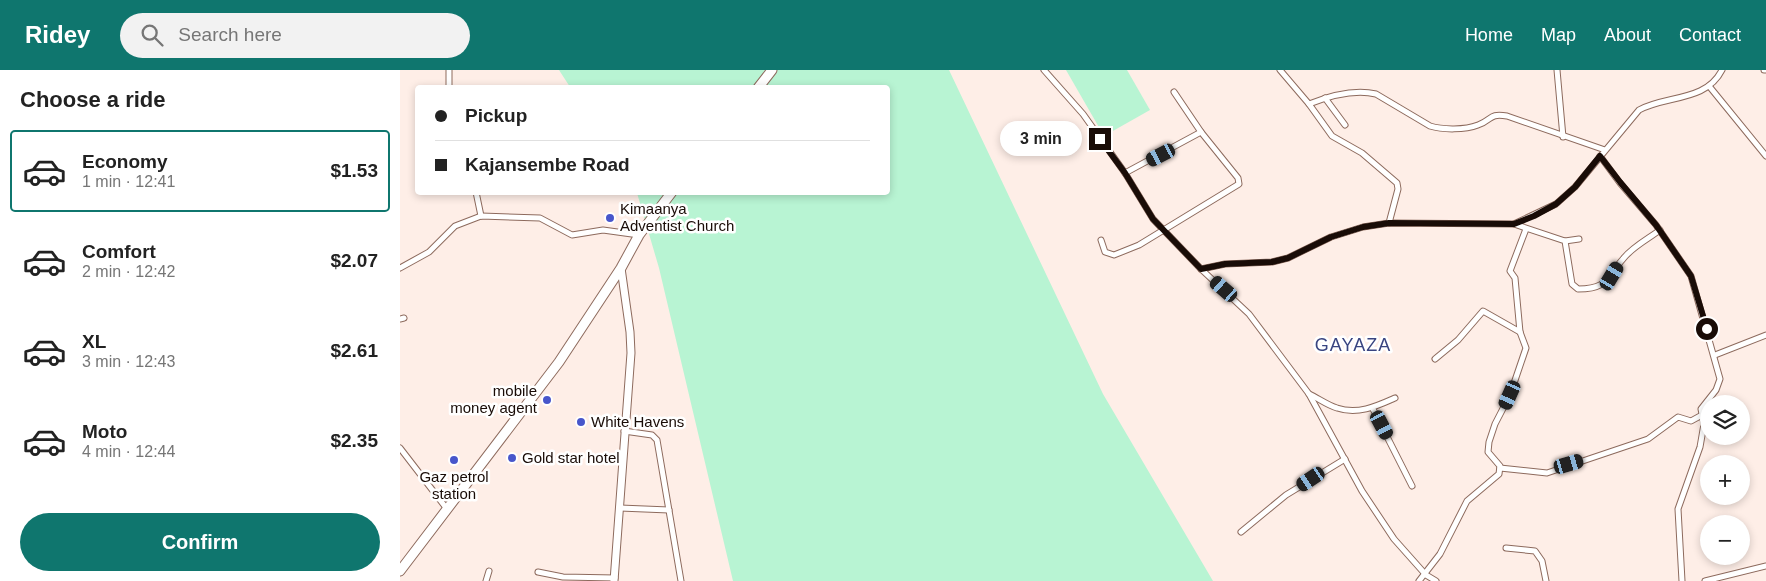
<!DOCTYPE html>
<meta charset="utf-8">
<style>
body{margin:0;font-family:Helvetica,sans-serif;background:#f2f2f2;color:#222;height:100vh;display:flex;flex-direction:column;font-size:19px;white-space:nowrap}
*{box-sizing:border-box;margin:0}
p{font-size:16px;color:#767676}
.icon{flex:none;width:28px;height:28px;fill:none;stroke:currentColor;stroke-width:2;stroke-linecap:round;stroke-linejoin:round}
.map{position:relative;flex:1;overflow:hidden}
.drawer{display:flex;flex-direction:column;background:#fff;width:400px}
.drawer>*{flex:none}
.guide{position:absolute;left:15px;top:15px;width:475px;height:110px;border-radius:5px;box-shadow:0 2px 8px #0003;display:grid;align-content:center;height:110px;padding:0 20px;background:#fff}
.tools{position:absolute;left:1300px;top:325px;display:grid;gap:10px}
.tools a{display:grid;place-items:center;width:50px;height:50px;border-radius:50%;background:#fff;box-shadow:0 2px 8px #0003;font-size:25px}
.end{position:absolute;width:22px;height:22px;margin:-11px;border:6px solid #190c07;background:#fff;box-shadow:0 0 0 2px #fff}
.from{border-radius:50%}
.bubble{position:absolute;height:35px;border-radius:18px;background:#fff;box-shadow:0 2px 8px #0003;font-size:16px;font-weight:600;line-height:35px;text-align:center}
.car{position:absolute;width:15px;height:30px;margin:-15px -8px;border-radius:6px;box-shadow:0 0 4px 1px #0007;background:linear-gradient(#222 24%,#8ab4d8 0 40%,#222 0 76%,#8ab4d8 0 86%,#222 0)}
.guide b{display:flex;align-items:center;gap:18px;height:48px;font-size:19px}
.guide b+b{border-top:1px solid #e0e0e0}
.guide i{width:12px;height:12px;background:#222}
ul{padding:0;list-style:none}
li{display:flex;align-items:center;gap:15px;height:82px;margin:0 10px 8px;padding:0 10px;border:2px solid transparent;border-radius:5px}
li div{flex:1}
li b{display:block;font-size:19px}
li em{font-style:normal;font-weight:600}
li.current{border-color:#0f766e}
li>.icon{width:45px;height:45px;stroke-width:1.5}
h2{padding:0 20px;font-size:22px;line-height:60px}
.cta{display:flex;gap:10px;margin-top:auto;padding:10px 20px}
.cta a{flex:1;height:58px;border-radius:30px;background:#0f766e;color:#fff;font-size:20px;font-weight:600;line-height:58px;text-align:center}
header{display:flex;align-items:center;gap:30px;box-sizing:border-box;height:70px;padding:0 25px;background:#0f766e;color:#fff}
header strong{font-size:24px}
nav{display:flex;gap:28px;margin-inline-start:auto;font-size:18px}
.search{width:350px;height:45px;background:#f2f2f2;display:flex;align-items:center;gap:12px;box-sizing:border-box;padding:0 18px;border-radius:28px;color:#767676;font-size:19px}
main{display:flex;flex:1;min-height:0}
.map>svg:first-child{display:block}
.green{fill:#b8f4d3}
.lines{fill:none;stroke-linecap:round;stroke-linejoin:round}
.street-casing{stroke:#8d6a5d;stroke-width:7}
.secondary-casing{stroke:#8d6a5d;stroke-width:9}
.highway-casing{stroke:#8d6a5d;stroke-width:11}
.street{stroke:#fff;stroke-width:5}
.secondary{stroke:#fff;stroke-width:7}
.highway{stroke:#fff;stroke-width:9}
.route{stroke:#190c07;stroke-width:6}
.poi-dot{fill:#4856cb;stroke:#fff;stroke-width:2}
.labels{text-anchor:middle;stroke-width:5;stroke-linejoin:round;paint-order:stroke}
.poi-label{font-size:15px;fill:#190c07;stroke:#fff;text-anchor:start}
.quarter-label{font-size:18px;letter-spacing:1px;fill:#394480;stroke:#fff}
</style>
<header>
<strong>Ridey</strong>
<div class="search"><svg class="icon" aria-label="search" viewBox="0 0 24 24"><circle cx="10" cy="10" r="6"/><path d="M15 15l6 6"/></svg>Search here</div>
<nav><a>Home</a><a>Map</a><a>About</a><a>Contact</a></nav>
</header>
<main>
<section class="drawer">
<h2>Choose a ride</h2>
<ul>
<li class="current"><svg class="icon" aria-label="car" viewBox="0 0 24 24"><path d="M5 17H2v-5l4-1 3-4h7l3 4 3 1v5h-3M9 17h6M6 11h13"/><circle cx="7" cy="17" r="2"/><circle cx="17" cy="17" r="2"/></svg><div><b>Economy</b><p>1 min · 12:41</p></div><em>$1.53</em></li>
<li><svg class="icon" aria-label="car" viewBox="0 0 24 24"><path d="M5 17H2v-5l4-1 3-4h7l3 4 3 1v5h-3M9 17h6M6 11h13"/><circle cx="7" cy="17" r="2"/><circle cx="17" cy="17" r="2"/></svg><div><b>Comfort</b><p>2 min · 12:42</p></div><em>$2.07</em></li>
<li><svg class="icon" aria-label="car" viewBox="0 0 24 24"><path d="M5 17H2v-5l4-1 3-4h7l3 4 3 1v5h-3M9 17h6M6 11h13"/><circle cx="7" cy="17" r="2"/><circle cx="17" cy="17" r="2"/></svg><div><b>XL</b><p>3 min · 12:43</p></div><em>$2.61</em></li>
<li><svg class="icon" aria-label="car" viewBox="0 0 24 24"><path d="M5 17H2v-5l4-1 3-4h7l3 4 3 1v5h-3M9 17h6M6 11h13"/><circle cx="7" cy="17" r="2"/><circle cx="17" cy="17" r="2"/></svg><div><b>Moto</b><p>4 min · 12:44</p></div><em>$2.35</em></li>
</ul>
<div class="cta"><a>Confirm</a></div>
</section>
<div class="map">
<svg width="1366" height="511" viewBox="0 0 1366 511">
<rect width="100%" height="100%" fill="#feeee7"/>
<g class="green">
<path d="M159,0h390l154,324 110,187h-480l-74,-313 -22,-75 251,-1v-104l-318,-1z"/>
<path d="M666,0h61l23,40 -46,26z"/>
</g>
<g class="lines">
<defs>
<g id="street">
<path d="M49,0v18"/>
<path d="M644,0l39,44 42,59 28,46 48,50 48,45 60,80 53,97 32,48 32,36 10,6"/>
<path d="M880,0l29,34c20,-8 46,-15 67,-10l54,32c13,4 35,4 48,-1 15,-5 10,-12 29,-9l98,34"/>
<path d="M1157,0l6,67"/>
<path d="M1364,0h2"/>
<path d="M1309,16l57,70"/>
<path d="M925,28l20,27"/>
<path d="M909,34l23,32 30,17 35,30 1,6 -9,34"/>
<path d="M1200,86l20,27 36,42 35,51 29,103 -4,11 -15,19 3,15 -4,23 -22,62 4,72"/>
<path d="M725,103l76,-41"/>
<path d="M76,122l5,24"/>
<path d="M1114,154l51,17 7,43 6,5c30,0 28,-11 45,-30 9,-12 25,-20 37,-29"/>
<path d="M701,170l4,12 9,3 25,-10 100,-61 -1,-6 -37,-46 -27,-40"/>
<path d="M1165,171l14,-2"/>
<path d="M0,198l29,-16 26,-26 26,-10 59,2 32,17 31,-5 36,5"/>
<path d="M801,199l24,-5 47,-2 16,-4 43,-21 32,-10 26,-4 125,1 42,-20 19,-17 64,-77c27,-15 67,-8 83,-40"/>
<path d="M0,249l4,-1"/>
<path d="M1315,285l51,-20"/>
<path d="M1035,289l23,-19 25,-29 37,21"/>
<path d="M909,324c9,4 18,11 28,14 21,7 40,-2 58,-10"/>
<path d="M973,339l39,77"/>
<path d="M224,361l28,4 5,5 24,141"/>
<path d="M0,378l47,61"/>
<path d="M1100,398l47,5 101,-34 30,-22 13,4 11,-6"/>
<path d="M220,438l49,2"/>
<path d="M841,462l45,-37 59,-36"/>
<path d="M1106,478l29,3 7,10 4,20"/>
<path d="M138,502l25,5 52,1"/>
<path d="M86,511l3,-10"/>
<path d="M1019,511l21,-27 27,-53 32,-27 1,-8 -12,-14 1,-10 6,-18 15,-29 16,-47 -6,-16 -5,-54 -5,-7 16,-42"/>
<path d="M1305,511l61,-15"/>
</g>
<path id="secondary" d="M214,511l17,-228 -1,-21 -9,-64"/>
<g id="highway">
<path d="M358,18l14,-18"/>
<path d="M0,501l159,-209 62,-94 18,-33 33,-43"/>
</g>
</defs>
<use href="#street" class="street-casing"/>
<use href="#secondary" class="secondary-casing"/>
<use href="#highway" class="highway-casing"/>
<use href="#street" class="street"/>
<use href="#secondary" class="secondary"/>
<use href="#highway" class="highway"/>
</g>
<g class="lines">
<path class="route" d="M700,69l25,34 28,46 48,50 24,-5 47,-2 16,-4 43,-21 32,-10 26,-4 125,1 20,-8 22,-12 19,-17 25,-31 20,26 36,43 35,51 16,53"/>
</g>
<g class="poi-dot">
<circle cx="210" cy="148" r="5"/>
<circle cx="147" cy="330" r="5"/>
<circle cx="181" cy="352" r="5"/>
<circle cx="112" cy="388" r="5"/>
<circle cx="54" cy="390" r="5"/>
</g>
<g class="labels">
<g class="poi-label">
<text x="220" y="144">Kimaanya<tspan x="220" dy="17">Adventist Church</tspan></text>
<text x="137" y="326" text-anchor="end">mobile<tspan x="137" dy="17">money agent</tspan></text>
<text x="191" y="357">White Havens</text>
<text x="122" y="393">Gold star hotel</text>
<text x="54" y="412" text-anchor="middle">Gaz petrol<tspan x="54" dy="17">station</tspan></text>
</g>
<g class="quarter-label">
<text x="953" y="281">GAYAZA</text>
</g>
</g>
</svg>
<div class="tools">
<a><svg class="icon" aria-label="layers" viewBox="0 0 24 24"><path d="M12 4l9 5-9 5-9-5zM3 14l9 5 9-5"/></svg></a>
<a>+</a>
<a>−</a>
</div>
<i class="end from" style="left:1307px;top:259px"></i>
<i class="end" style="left:700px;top:69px"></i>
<div class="bubble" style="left:600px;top:51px;width:82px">3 min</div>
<i class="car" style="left:761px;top:85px;rotate:243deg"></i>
<i class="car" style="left:1212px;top:206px;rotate:31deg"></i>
<i class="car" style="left:824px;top:219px;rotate:311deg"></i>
<i class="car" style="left:1110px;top:325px;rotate:204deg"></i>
<i class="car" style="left:982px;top:355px;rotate:152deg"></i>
<i class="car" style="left:1169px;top:394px;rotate:74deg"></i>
<i class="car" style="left:911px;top:409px;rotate:236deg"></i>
<div class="guide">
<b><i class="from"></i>Pickup</b>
<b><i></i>Kajansembe Road</b>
</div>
</div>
</main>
